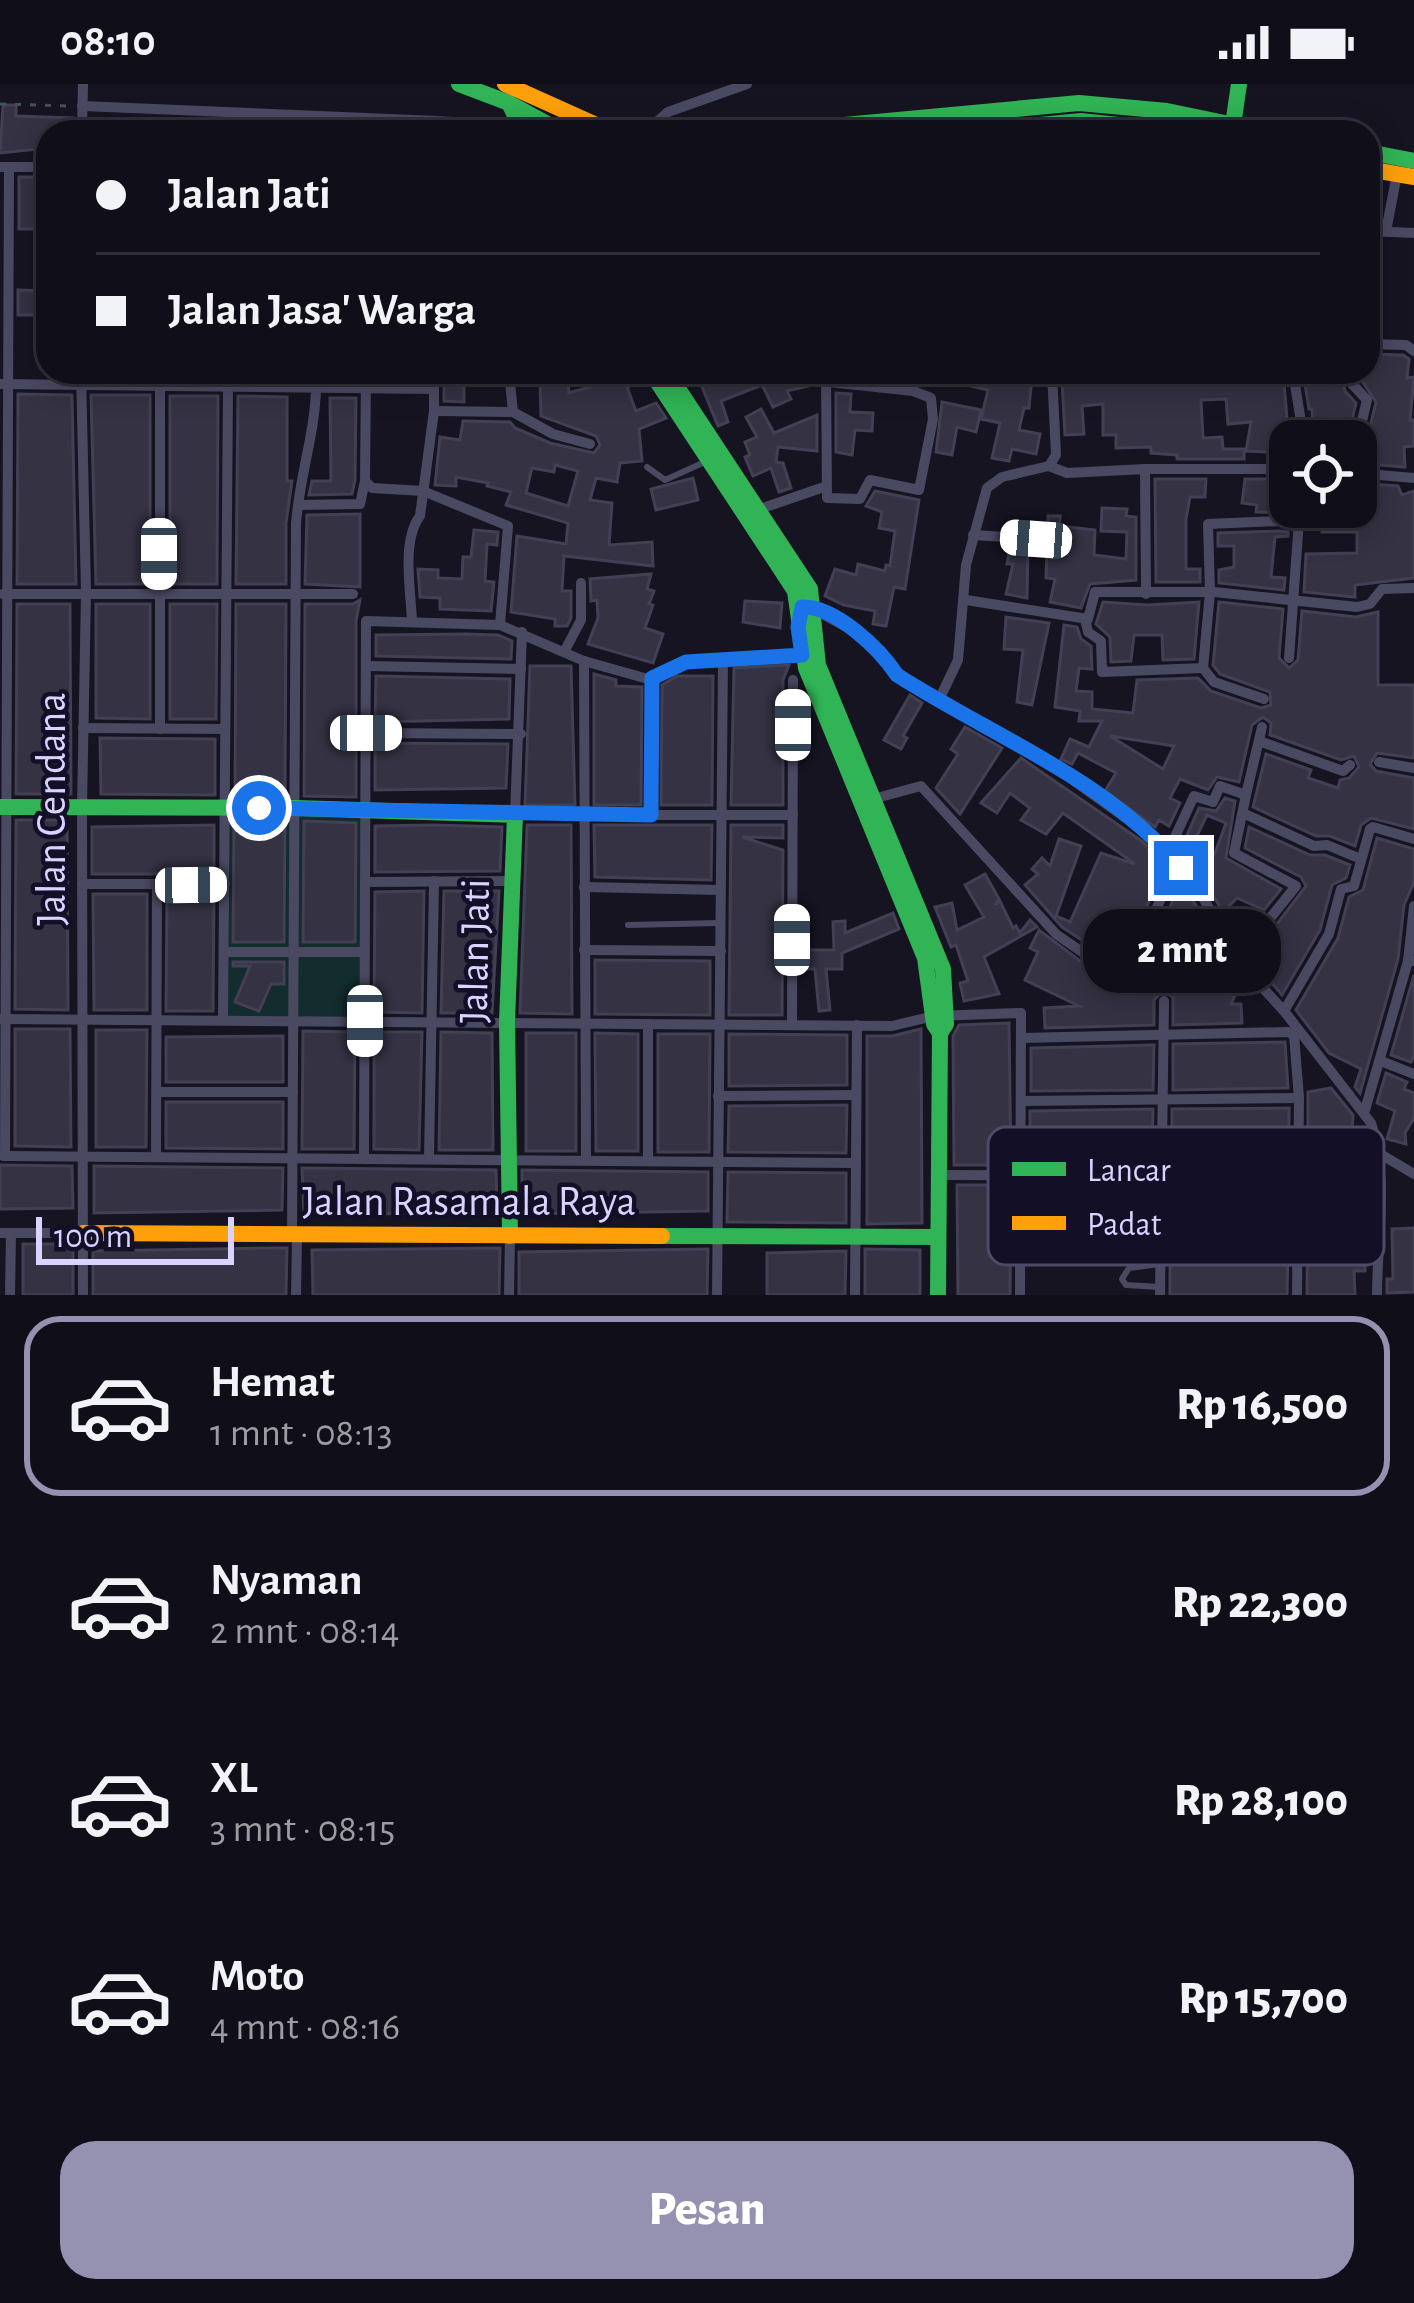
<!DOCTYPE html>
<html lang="id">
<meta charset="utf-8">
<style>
body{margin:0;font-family:"Alegreya Sans",sans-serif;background:#191822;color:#f1f3f6;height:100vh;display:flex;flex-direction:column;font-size:45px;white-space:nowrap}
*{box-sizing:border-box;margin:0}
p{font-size:39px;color:#9c9ca2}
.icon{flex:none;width:66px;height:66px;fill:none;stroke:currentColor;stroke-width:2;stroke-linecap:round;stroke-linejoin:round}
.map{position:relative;height:1211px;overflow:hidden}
.sheet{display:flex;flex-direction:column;background:#100f19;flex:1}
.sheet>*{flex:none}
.top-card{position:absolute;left:36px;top:36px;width:1344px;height:264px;border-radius:36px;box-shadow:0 6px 30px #0003,0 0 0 3px #302f38;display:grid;align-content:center;height:264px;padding:0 60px;background:#100f19}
.controls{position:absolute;left:1269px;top:336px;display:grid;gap:24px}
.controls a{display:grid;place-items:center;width:108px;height:108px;border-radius:24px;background:#100f19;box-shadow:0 6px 30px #0003,0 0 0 3px #302f38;font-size:60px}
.scale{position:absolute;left:36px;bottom:30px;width:198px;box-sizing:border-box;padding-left:12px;border:6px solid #d9d4ff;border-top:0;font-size:33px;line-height:42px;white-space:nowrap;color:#d9d4ff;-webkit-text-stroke:9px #130f26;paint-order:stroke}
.end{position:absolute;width:54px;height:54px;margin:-27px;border:15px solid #1a73e8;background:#fff;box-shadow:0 0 0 6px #fff}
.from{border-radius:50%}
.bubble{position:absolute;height:84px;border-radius:36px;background:#100f19;box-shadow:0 6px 30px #0003,0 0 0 3px #302f38;font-size:39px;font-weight:800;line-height:84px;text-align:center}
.car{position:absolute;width:36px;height:72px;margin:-36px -18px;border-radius:15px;box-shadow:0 0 9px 3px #0007;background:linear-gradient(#fff 24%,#345 0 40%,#fff 0 76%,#345 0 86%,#fff 0)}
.top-card b{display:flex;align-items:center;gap:42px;height:114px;font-size:45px}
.top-card b+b{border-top:3px solid #302f38}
.top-card i{width:30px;height:30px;background:#f1f3f6}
ul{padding:21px 0 0;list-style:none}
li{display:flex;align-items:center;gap:36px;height:180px;margin:0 24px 18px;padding:0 36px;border:6px solid transparent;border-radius:36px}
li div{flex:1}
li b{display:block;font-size:45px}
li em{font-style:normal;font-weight:800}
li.current{border-color:#9591b1}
li>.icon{width:108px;height:108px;stroke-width:1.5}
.action{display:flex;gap:24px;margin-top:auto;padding:24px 60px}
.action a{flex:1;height:138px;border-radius:36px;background:#9591b1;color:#fff;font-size:48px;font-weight:800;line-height:138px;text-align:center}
.status{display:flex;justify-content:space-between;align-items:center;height:84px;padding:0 60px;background:#100f19;direction:ltr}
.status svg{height:33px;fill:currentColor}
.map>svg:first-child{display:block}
.green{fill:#132c2d}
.building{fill:#343243;stroke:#433f54;stroke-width:3;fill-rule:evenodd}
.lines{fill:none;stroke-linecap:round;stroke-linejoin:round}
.path{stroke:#44505f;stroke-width:3;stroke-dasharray:6 9;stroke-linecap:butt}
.lane{stroke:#4a4962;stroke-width:6}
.street{stroke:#4a4962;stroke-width:10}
.fast{stroke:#30b455;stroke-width:16}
.slow{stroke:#ff9f0a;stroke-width:16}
.route{stroke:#1a73e8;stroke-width:15}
.labels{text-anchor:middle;stroke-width:9;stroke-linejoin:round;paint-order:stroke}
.street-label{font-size:42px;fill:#d9d4ff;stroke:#130f26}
.key{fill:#130f26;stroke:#4e4a67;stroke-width:3}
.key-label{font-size:33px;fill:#d9d4ff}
</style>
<div class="status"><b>08:10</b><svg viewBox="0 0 49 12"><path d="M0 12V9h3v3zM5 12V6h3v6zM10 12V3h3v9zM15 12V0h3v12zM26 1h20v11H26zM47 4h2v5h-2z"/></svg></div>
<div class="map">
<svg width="1414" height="1211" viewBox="0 0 1414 1211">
<rect width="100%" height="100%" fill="#161421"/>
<path class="green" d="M223,724l142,1v212l-142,-1z"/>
<g class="building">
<path d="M3,21h13v11l57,2 -1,14h-24v16l-48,5z"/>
<path d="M151,35l149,6v7h-149z"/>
<rect x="19" y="93" width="29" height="52"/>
<path d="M18,206l30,1v24h-30z"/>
<path d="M1368,270l35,1 6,4 -2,19 7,-1 -4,43h4v26l-10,1 1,20 -49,-4v-7l9,-8 11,-46 -14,-21 -1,-9h7z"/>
<path d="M444,288h34v13h-14v17l-20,-1z"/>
<path d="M589,288h49l4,9 -15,6 9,24 20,-8 10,15 -27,11 3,32 -22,2 -3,19 -21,-4 -6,22 22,3 -3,42 43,-3 1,24 -89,-10 -2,35h9v27l-4,8h-12v-7l-44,-7 6,-76 49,8 2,-21 -62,-18 5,-13 -24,-6 1,-3 -32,-6v9l-21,-1 5,-48 20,3 3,-19 47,1 5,6 35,15 44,10 6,-8 -4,-9 -55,-20 -1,-33 28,-2 1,12 24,-7zM555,381l23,6 -10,35 -42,-13 6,-25 22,4z"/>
<path d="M696,288h23l4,8 22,-8h71v12l-29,7 4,8 -18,8 -11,-22 -41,16 7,21 -10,4z"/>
<path d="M836,288h184v6h12l-3,30h-5l-5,22 21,4 -4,20 -24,-5 -3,12 -17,-3 8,-35 -19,-4 7,-29 -51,-12 -22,4z"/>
<path d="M1234,288h49l7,81 -44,-2 5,-29 -23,2 -2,-25 -25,1 2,38 19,-1 1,12h21v10h-67v-4l-26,-2v-6l-35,1v-13h-13v-31l-21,2 2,28 -19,1 -3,-53 25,-2 -1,-6z"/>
<path d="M1303,288h38l4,19 11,12 -9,38 -34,-8 -1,-24h-3z"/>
<path d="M836,309l15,1 -1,18 23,1 -1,18 -17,-1 -3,25 -16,-3z"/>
<path d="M18,310l54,1 4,189h-59z"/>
<path d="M91,311h59v189h-54z"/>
<path d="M170,312h48l-1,188h-47z"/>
<path d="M238,312l49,1v84h5l-6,42v61h-50z"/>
<path d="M330,314h26l-1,82 -3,14 -43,1 3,-14h19z"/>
<path d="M942,318l39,8 -5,22 -19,-5 -5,28 -16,-3z"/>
<path d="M761,325l13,24 43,-18v36l-39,-4 -2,15 7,1 8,25 -12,4 -8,-24 -18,8 -8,-19 5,-2 -5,-13 12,-5 -11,-20z"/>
<path d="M693,394l5,22 -42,10 -5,-21z"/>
<path d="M1155,395h51l-1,18h-15l-4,22v50h14v13h-44z"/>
<path d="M1245,395h45v34l-34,-1 1,-7 -15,-2z"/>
<path d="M1356,399l42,3 4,9 12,-4v87l-59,7v12l-51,-5 2,-38 51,-1v-21h-35v-25h34z"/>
<path d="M875,407l44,9 -14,89 -11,-2 -8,39 -13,-2 2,-13 -31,-6 -19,-9 10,-27 21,6 2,-11 27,7 1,-6 4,1 5,-35 -16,-3 3,-16 -16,-6z"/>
<path d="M1102,424l25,1 -1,7 10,1v63l-46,4 -9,24 -31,-6 5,-23 -9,-1 2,-62h12v10l35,4 -1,25 32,4 1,-27 -26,-1z"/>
<path d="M360,430v73l-55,-3 2,-69z"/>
<path d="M474,446l24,2 -1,13 -10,-1 -2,37 9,1 -3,29 -51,-2v-11l-20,-1 -2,-28 20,1v8l24,1 1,-22h8z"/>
<path d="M1279,447l9,1v4l-13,1 -4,40 14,1 -1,12 -65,-7v-13l15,-3v-21h-16v-13z"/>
<path d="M1010,463l18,1 -1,50 -21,-4 7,-30h-6z"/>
<path d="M651,490l-4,15 7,2 -5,13 4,1 -8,23 18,6 -10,29 -65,-19 10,-26 -1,-18 -6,1 -1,-22z"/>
<path d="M360,516l-4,21v176l-52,-1 1,-192h48z"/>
<path d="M745,517l37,2 -2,25 -37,-6z"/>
<path d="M1103,518l44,3 52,-3 -5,57 -31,1 -1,-25h-28l-3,26 -20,1 -1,-25 -14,-13z"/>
<path d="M1219,518l64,7 -4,49 10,10 9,-8 4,-49 54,6 22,-5v73h36v73l-37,-5 -7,11 6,7 38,7v51l-43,-11 -10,7 -6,21 -25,-10h-14l-63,-29 13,-53 45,16 -3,8 30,10 2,-8 9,-2 10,-11 -5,-11 -13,4 -71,-25 1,-12 -8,-6 -11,8 -13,57 -22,-5 -9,13 -28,-11 -10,19 10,5 -11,23 -10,-6 -4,7 -50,-36 11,-18 -38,-20 -6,11 -11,-5 9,-20 19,8 13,-26h-23l1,-10 -25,-4 9,-82 13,2 4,12 10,7 1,23 -13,-1 -3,23 16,1v17l41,4 4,-33 61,-2 13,13 50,17 10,-3 -1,-13 -50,-18 -7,-9zM1110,652l64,10 -11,23z"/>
<path d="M17,520h53l1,190h-55z"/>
<path d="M96,520h54v115l-54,-1z"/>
<path d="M170,520h47l-1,115h-46z"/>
<path d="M236,520h50l-1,191h-50z"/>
<path d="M1006,533l43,6 -17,82 -15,-3 6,-52 -19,-1z"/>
<path d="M465,550l33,1 14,6 -1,18 -135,-3v-21z"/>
<path d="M789,581l-6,15v125h-52l3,-137z"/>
<path d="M530,582h41l4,139h-50z"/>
<path d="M594,590l22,6v6l26,1 -1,118h-47z"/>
<path d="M376,592l134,3 -1,40 -134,3z"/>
<path d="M677,592h36l-1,129h-51l1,-120z"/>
<path d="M910,611l12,8 -19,33 4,2 -6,11 -17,-9z"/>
<path d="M965,643l37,21 -42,66 -24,-26 22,-34 -7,-5z"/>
<path d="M100,654l115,1v56l-114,-1z"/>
<path d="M375,659l133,1 -2,44 -131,2z"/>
<path d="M1021,674l122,84 25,28 -16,24 -30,72 -60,-39 -37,-42 13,-11 -6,-5 10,-11 8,8 9,-27 22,7 -25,70 14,6 31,-69 34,11 -72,-51 -17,21 -25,-14 9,-12 -20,-15 -13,20 -16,-10z"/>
<path d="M1225,714l10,3 -9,57 55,31 -17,21 -27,-12 -14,14 -18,-30 2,-6 -18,-13 11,-18 15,8 11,-30 -19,-8 -15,31 -8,-4 15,-34 17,3z"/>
<path d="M16,736h51l1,190 -53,-1z"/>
<path d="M234,737h51l-1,121h-51z"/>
<path d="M304,737l52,2 -1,119h-52z"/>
<path d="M214,741v49h-122v-47z"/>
<path d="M433,741l69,2 -2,44 -125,1v-46z"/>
<path d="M527,741h44l1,189 -52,-1z"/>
<path d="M594,741h118l-1,55 -116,-3z"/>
<path d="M731,741h52v13l-41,-1 41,13 -1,165h-53z"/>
<path d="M1249,743l61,28h15l25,10 -4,13 -14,7 -12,45 -38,65 -31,-37 55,-72 -5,-9 -56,-29z"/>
<path d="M1377,754l37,11v33l-10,23 -6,54 -38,134 -5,-6 6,-18 -32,-16 -33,-43 42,-72 11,-41 14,-7z"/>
<path d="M985,790l14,25 -4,6 5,-4 13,27 3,-2 4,7 10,-13 7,7 -53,30 15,37 -35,7 -4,-18 8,-2 -12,-36 -5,2 -16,-40 17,-4 5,27 27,-13 -19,-32z"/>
<path d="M424,807l-2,122 -48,-1 1,-120z"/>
<path d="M444,807h55l-7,122h-51z"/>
<path d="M1177,807l12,3 53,86 -11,24h10l1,19 -69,2v-28l-10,-6 -9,9v25l-109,3 -1,-20 35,-2 -54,-26 13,-28 -8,-4 9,-18 73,55h19l7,-6z"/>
<path d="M93,810h54v116h-53z"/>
<path d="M167,810h47l-1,117h-47z"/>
<path d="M893,829l6,16 -57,24v16h-16l4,41 -11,1 -4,-42h-13v-19h32l-1,-28 12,-1v12z"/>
<path d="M595,876l115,1v54l-115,-1z"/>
<path d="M233,878h51v22h-13l-12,27 -24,-9 15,-36h-17z"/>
<path d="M1414,891v80l-3,7 -20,-7z"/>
<path d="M1009,939l2,142h-57l-1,-129 6,-11z"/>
<path d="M15,945h55l1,118 -56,-1z"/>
<path d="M921,945l1,194 -55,1v-188h25z"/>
<path d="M96,946h51l-1,117h-50z"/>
<path d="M303,947l52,1 -1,117h-52z"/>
<path d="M374,948h48l-3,118 -45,-1z"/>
<path d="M441,948l51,1 1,117h-54z"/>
<rect x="526" y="949" width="50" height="118"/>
<path d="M595,949l43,1v117h-42z"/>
<path d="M658,950h52l-1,118h-51z"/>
<path d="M729,950l118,1v50l-118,1z"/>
<path d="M276,952h7v46h-117v-45z"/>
<path d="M1285,958l3,46 -115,2v-46z"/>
<path d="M1154,961l-1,45 -122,1v-43z"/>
<path d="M1386,989l21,9 -3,7 10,4v25l-9,15 1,11 -19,-5 8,-28 -18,-8z"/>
<path d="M1331,1004l22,27 -1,17 -6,-1 -11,34 -27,1v-74z"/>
<path d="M166,1018h117v47l-117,-1z"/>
<path d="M847,1021l-1,48 -118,-1 1,-46z"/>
<path d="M1289,1024v58h-117v-57z"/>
<path d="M1153,1025l-1,49 -122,3v-50z"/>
<path d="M0,1081l72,1 1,42 -73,1z"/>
<path d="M94,1082l189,2 -1,42 -188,3z"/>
<path d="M302,1084l194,2 1,42 -193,3z"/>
<path d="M522,1086l186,2v39l-186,3z"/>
<path d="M728,1088l118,1v50l-119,-1z"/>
<path d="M1371,1097v8h-5l-1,82h-11l1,24h-48l1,-109z"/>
<path d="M957,1101h54l-1,110h-52z"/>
<path d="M1414,1144v64l-27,1v-14h6l-1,-50z"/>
<rect x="23" y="1160" width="50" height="51"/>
<path d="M276,1164h11l-1,47h-193v-44z"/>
<path d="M500,1164l-1,47h-186l-1,-45z"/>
<path d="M708,1165l-1,46h-188v-43z"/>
<path d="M865,1165l55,1v45h-55z"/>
<path d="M846,1167l-1,44h-78v-42z"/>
<path d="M1288,1167l-1,44h-117v-42z"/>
</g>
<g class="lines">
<path class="path" d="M0,20l70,2"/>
<g class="lane">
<path d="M647,383l18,13 42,-19"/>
<path d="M628,841l92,-2"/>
<path d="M1160,1203l-34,-2 -4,-6 7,-11 31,-4"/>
</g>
<g class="street">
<path d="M82,22l355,15 32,2 33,9"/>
<path d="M82,48l1,-48"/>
<path d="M645,48l23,-20 79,-28"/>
<path d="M0,83h48"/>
<path d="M1368,147l46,2"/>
<path d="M1386,147l11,-57"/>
<path d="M1368,260l38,1 8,6"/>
<path d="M81,288l5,221 -4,214 1,488"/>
<path d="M509,288l4,40"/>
<path d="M826,288l1,126 33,1 10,-19 49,10 14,-71 -2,-21 -18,-7 -84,-9"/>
<path d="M1293,288l11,69"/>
<path d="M1351,288l2,13 14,15 -11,46"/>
<path d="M0,300l434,5"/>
<path d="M160,302v343"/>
<path d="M434,327l79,1 40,22 37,10"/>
<path d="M1049,382l18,7 78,-4 1,125"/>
<path d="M1145,385h145"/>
<path d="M1356,389l58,5"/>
<path d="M365,397l7,7 51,3 85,35 -8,99"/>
<path d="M298,421l62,-1 5,-23 1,-109"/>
<path d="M757,426l67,-23"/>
<path d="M973,451l64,4"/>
<path d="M3,510h350"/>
<path d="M966,516l122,19 7,-27h119l143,15 13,-3 12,-15 32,-1"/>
<path d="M810,523l51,28 19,15 17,25 41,27 104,56 110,79 43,48 54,88 35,38 87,112c18,51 6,118 6,172"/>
<path d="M1085,535l3,13 13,9 1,31 101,-4 7,-76 -2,-68 72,-3 18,3"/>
<path d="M412,538c-1,-31 -11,-81 8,-106l14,-105v-39"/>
<path d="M522,548l-7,183h278"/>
<path d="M564,568l17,-32v-37"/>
<path d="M1289,574l11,-151"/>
<path d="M584,577l2,499"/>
<path d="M366,582l155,3"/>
<path d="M1203,584l11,14 50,17"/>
<path d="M938,618l20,-42 8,-95 21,-77 15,-11 47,-11 7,-11 -4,-83"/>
<path d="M83,644l140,1"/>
<path d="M366,649l155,1"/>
<path d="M1259,657l84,30 7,-6"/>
<path d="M1379,678l35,6"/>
<path d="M873,715l48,-13 135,148 62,43 11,-2 32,-77 20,-30"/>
<path d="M1243,729l71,33 13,-1 34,14"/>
<path d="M651,731l1,-137"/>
<path d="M1168,768l26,-56 19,6 7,-16 26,9 16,-68"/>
<path d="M367,798l144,-1"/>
<path d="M82,800h143"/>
<path d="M584,803l136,3"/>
<path d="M584,866l137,1"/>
<path d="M225,868h139"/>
<path d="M1238,874l58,-72 -62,-33 12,-58"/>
<path d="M1408,877l6,-55"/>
<path d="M1284,927l45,-77 12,-45 13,-3 16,-57 3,-2 41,12"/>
<path d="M0,935l892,7 42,-10 87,-3 -1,282"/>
<path d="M223,936l5,-633"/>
<path d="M648,940v137"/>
<path d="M792,940l1,-344"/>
<path d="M1021,954l267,-6 6,3 5,63 -2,197"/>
<path d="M1381,977l33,13"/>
<path d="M157,1008h136"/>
<path d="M718,1012l137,-1"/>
<path d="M1021,1017l278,-3"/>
<path d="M1365,1026l43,-149h6"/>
<path d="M1377,1068l37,22"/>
<path d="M3,1072l852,7"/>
<path d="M5,1072l4,-989"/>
<path d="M156,1072l1,-271"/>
<path d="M364,1075l2,-538 134,4 84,36 64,18 38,-18 116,-6"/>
<path d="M429,1075l5,-278"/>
<path d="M940,1091l387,1 51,-5"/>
<path d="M0,1149h83"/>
<path d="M292,1152l4,-712c3,-47 19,-89 20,-136"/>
<path d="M1020,1163l277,-6"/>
<path d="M10,1211l1,-62"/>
<path d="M296,1211l1,-59"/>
<path d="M509,1211l1,-59"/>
<path d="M717,1211l6,-636"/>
<path d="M855,1211l2,-270"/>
<path d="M1160,1211l4,-294"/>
</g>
<g class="fast">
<path d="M459,0l50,19 53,29"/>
<path d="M509,19l14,29"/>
<path d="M1233,41l6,-41"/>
<path d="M769,48l310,-29 88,8 101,21"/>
<path d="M966,48l115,-11 105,11"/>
<path d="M1368,68l46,9"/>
<path d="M651,288l144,219 11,77 119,290 9,66 6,9 -2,262"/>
<path d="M667,288l143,217 8,76 125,304 3,55 -6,9"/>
<path d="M0,723l295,1 220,7 -8,207 3,214"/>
<path d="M662,1152l276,1"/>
</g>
<g class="slow">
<path d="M505,0l107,48"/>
<path d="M1368,85l46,8"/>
<path d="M83,1149l579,3"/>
</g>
</g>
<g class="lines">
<path class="route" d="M259,724l392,7 1,-137 34,-16 116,-7 -4,-28 4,-20c33,-1 77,41 95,68 95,61 210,104 284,193"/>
</g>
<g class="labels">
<g class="street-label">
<text transform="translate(50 725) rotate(-90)" y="15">Jalan Cendana</text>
<text transform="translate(473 867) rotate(-89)" y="15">Jalan Jati</text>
<text x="469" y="1131">Jalan Rasamala Raya</text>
</g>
</g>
<rect x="988" y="1043" width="396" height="138" rx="18" class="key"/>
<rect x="1012" y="1078" width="54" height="14" fill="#30b455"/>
<rect x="1012" y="1132" width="54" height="14" fill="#ff9f0a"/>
<g class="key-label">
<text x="1087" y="1097">Lancar</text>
<text x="1087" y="1151">Padat</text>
</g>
</svg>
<div class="controls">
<a><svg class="icon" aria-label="locate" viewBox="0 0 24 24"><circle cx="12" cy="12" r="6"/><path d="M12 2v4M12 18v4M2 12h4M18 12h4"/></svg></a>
</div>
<div class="scale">100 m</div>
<i class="end from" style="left:259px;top:724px"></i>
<i class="end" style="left:1181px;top:784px"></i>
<div class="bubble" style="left:1083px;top:825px;width:198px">2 mnt</div>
<i class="car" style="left:1036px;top:455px;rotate:274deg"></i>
<i class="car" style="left:159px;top:470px;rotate:180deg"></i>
<i class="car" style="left:793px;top:641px;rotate:0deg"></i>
<i class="car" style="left:366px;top:649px;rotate:90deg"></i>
<i class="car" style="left:191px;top:801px;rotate:89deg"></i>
<i class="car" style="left:792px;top:856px;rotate:0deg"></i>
<i class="car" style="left:365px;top:937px;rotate:180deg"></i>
<div class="top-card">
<b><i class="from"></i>Jalan Jati</b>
<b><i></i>Jalan Jasa' Warga</b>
</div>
</div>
<section class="sheet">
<ul>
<li class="current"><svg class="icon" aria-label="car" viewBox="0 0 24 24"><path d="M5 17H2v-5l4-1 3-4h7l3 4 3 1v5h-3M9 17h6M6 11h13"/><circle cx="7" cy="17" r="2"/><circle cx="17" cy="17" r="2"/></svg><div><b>Hemat</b><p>1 mnt · 08:13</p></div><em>Rp 16,500</em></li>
<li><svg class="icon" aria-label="car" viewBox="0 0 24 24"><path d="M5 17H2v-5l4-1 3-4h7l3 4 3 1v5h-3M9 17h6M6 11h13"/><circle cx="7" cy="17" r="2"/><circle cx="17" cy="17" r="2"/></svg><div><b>Nyaman</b><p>2 mnt · 08:14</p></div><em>Rp 22,300</em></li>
<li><svg class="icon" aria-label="car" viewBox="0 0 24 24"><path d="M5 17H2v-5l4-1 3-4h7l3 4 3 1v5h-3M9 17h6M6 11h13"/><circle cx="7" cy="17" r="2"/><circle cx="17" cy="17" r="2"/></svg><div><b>XL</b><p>3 mnt · 08:15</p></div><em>Rp 28,100</em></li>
<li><svg class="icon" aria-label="car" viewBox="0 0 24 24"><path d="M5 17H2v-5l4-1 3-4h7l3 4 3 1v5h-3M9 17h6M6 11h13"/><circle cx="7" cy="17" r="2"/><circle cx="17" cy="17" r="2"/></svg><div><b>Moto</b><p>4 mnt · 08:16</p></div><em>Rp 15,700</em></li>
</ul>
<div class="action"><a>Pesan</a></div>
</section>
